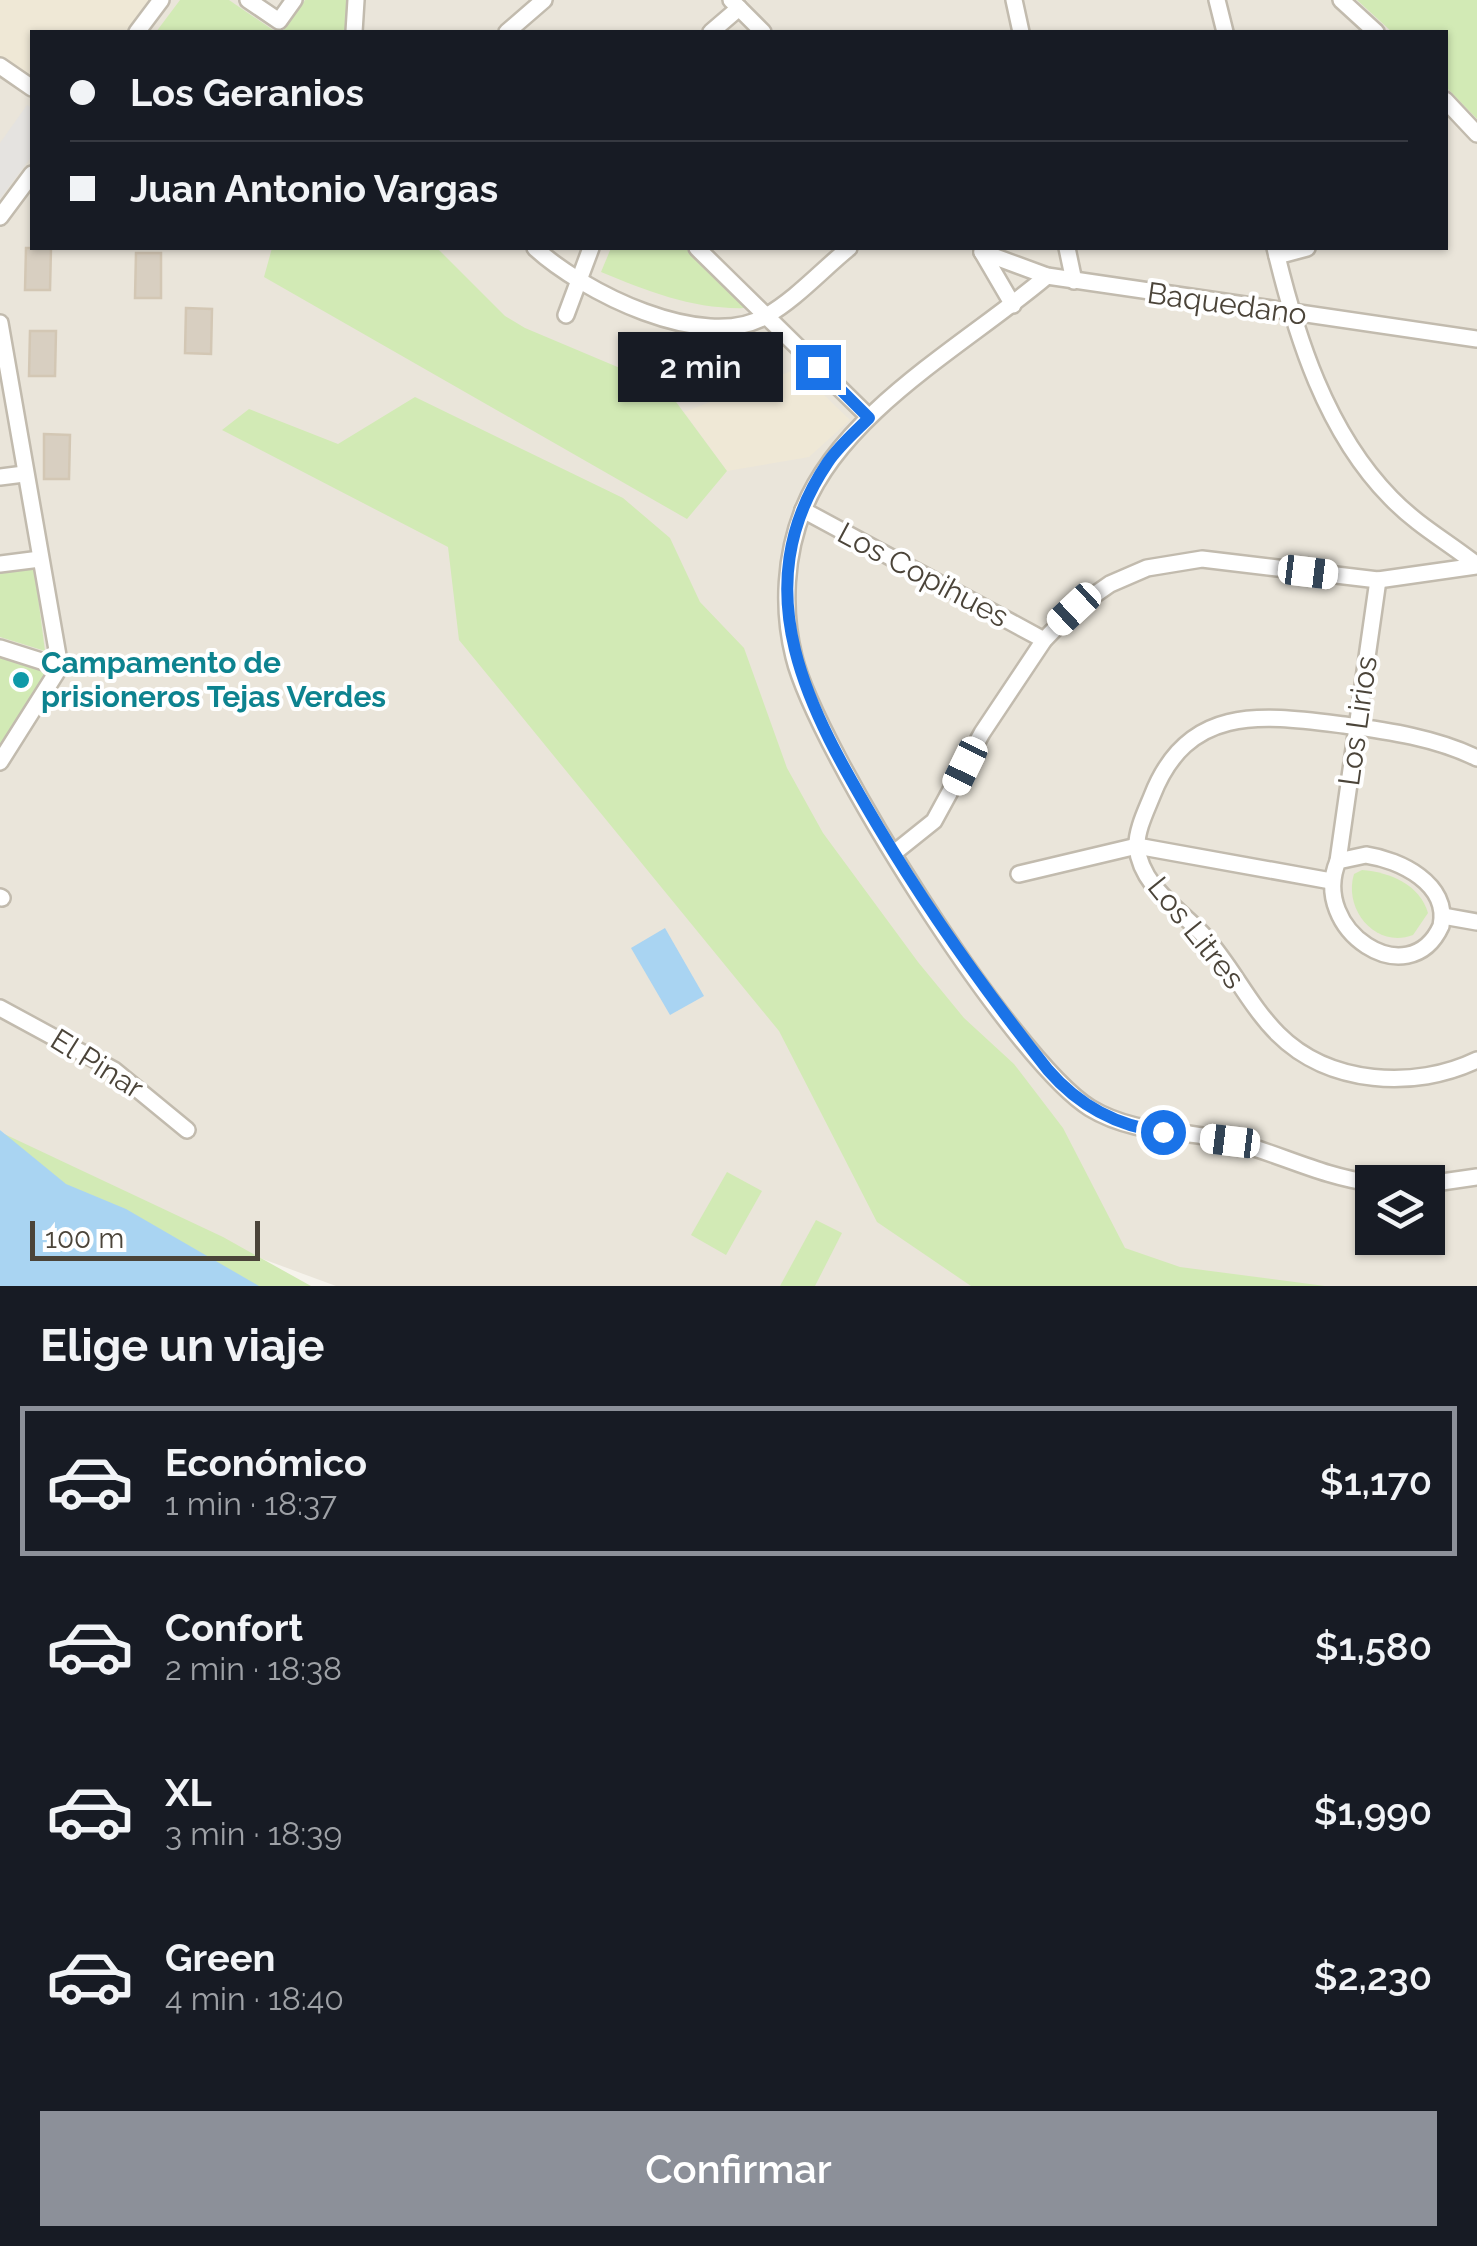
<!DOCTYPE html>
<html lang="es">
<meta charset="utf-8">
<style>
body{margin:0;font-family:Raleway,sans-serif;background:#20242c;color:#f1f3f6;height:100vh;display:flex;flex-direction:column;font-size:38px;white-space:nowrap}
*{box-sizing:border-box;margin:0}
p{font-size:32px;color:#9ea1a6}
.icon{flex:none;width:55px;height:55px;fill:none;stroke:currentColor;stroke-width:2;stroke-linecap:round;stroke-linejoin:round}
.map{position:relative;height:1286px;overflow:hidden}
.sheet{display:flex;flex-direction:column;background:#171b24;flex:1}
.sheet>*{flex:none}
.top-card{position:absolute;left:30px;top:30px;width:1418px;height:220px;border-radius:0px;box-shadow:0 2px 8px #0004;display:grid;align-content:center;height:220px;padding:0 40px;background:#171b24}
.tools{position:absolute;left:1355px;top:1165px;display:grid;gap:20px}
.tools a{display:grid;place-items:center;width:90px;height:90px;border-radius:0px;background:#171b24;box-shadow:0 2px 8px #0004;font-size:50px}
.scale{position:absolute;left:30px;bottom:25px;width:230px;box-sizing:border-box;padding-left:10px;border:5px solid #4b4439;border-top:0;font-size:28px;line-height:35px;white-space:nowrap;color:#4b4439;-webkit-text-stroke:8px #fff;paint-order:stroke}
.end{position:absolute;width:45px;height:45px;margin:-22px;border:12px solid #1a73e8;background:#fff;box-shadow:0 0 0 5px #fff}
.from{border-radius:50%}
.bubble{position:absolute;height:70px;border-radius:0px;background:#171b24;box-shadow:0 2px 8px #0004;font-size:32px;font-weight:600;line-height:70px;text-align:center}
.car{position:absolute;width:30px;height:60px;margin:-30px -15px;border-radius:12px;box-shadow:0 0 8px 2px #0007;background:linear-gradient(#fff 24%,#345 0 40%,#fff 0 76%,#345 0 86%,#fff 0)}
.top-card b{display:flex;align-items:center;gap:35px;height:95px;font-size:38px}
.top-card b+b{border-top:2px solid #363941}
.top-card i{width:25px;height:25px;background:#f1f3f6}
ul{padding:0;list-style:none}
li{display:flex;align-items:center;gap:30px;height:150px;margin:0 20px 15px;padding:0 20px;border:5px solid transparent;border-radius:0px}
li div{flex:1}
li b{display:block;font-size:38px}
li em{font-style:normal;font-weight:600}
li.on{border-color:#8c9099}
li>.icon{width:90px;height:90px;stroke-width:1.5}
h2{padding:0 40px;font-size:45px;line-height:120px}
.primary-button{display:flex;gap:20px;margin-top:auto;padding:20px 40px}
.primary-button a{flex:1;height:115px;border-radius:0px;background:#8c9099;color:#fff;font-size:40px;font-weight:600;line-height:115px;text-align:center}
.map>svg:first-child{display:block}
.residential{fill:#eae5da;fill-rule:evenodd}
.education{fill:#efe8d6}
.green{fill:#d2eab5}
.parking{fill:#e5e3e0}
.water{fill:#a9d4f2}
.building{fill:#d8cfc1;stroke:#d3c7b4;stroke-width:2.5}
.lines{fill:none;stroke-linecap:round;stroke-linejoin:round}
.minor-casing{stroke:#c2bbae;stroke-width:20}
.minor{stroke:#fff;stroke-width:15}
.route{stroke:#1a73e8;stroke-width:12}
.culture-dot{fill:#0f9aa8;stroke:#fff;stroke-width:4}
.labels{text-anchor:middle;stroke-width:8;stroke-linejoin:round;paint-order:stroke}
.street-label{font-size:30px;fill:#4b4439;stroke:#fff}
.culture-label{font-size:30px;font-weight:bold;fill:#0d838f;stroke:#fff;text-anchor:start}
</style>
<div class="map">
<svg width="1477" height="1286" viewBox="0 0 1477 1286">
<rect width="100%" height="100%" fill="#f6f3ec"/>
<path class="residential" d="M0,0h1477v1286h-1141l-242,-89 -57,-35 -37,-32zM32,32h1413v216h-1413zM1372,1182h56v56h-56z"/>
<g class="education">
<path d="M0,0h149l-23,32h-94v49l-32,-22z"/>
<path d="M797,369l53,51 -41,37 -82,14 -43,-59z"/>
</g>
<g class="green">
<path d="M180,0h49l47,32h-120z"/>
<path d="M305,0h45l-3,32h-65z"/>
<path d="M1357,0h120v119l-32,-33v-54h-53z"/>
<path d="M272,248h165l68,68 20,12 140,59 62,84 -40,48 -423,-242z"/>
<path d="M611,248h80l57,60c-54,2 -98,-16 -147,-36z"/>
<path d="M415,397l208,101 47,40 30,64 44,46 43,120 36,65 95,129 46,56 50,46 49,64 62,120 55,19 145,19h-354l-94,-64 -98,-191 -320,-391 -11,-93 -226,-117 27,-21 89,35z"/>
<path d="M34,566l11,85 -45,-14v-66z"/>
<path d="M0,655l48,15 -48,75z"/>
<path d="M1362,870c28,2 58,15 66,43l-15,22c-37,14 -70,-25 -59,-61z"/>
<path d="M0,1132l223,105 88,49h-311z"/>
<path d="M727,1172l35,19 -36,64 -35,-20z"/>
<path d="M816,1220l26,13 -27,53h-35z"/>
</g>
<path class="parking" d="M27,105l5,3v48l-32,43v-56z"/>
<g class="water">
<path d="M665,928l39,68 -34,19 -39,-67z"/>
<path d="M0,1130l66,54 60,25 133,77h-259z"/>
</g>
<g class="building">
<path d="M26,248h25l-1,42h-25z"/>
<path d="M136,253h25v45h-26z"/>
<path d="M186,308l26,1 -1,45 -26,-1z"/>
<path d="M30,331h26l-1,45h-26z"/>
<path d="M44,434l26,1 -1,44h-25z"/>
</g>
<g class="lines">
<defs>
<g id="minor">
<path d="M248,0l31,21 15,-21"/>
<path d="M731,0l32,32"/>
<path d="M1014,0l7,32"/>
<path d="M1217,0l8,32"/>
<path d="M1341,0l35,32"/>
<path d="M137,32l24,-32"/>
<path d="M354,32l2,-32"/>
<path d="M507,32l37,-32"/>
<path d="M711,32l28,-24"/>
<path d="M0,66l32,22"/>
<path d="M1445,100l32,34"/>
<path d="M0,217l32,-43"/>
<path d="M535,248c47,43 168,105 231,68 30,-17 57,-47 83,-68"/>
<path d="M697,248l172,169"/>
<path d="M1067,248l7,33"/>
<path d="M1275,248c21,88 51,184 116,250 26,27 57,44 86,67"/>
<path d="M982,252l65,24 430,63"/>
<path d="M982,252l31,53"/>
<path d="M1277,256l30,-8"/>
<path d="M1047,276c-79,67 -204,135 -243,232 -19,46 -22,101 -10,149 22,91 218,403 296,451 46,28 96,21 145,34 47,13 89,35 137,41"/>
<path d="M566,315l25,-67"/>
<path d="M0,323l60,344 -60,95"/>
<path d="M0,477l24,-3"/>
<path d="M803,510l241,130"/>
<path d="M0,564l40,-5"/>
<path d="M0,648l60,19"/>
<path d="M1477,758c-41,-20 -88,-27 -133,-33 -81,-10 -156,-22 -192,71 -6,15 -16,35 -15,51 4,40 44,63 68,90 27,30 44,68 73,97 51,51 137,56 199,26"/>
<path d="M894,853l40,-32 48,-88 62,-93 30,-31 36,-25 37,-16 55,-9 176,21 99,-14"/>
<path d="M1366,855c34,5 84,29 75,71 -32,70 -132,4 -103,-65z"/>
<path d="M1338,861l40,-281"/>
<path d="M1019,874l118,-28 194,35"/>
<path d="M0,897l2,1"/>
<path d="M1443,916l34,6"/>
<path d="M0,1008l114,62 73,60"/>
<path d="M1428,1184l49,-7"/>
</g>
</defs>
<use href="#minor" class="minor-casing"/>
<use href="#minor" class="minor"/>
</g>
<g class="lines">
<path class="route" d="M818,367l51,51c-14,14 -30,28 -41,44 -87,129 -18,250 51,366 50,84 108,165 169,242 31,36 68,56 115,62"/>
</g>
<circle class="culture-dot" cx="21" cy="680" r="10"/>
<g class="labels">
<g class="street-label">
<text transform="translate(1227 304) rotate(8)" y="10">Baquedano</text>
<text transform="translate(923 575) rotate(28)" y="10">Los Copihues</text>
<text transform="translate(1358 721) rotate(-82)" y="10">Los Lirios</text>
<text transform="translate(1196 933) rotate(51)" y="10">Los Litres</text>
<text transform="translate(97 1064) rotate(32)" y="10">El Pinar</text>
</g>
<g class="culture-label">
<text x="41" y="673">Campamento de<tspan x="41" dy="34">prisioneros Tejas Verdes</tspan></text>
</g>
</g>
</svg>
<div class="tools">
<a><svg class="icon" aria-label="layers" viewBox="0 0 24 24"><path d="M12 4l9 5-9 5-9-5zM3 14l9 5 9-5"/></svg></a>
</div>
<div class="scale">100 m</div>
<i class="end from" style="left:1163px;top:1132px"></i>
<i class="end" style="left:818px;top:367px"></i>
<div class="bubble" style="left:618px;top:332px;width:165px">2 min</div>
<i class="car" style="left:1308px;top:572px;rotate:97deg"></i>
<i class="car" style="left:1074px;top:609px;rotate:227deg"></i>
<i class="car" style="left:965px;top:766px;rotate:206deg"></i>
<i class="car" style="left:1230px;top:1141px;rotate:277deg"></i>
<div class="top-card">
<b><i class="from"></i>Los Geranios</b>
<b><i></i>Juan Antonio Vargas</b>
</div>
</div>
<section class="sheet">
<h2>Elige un viaje</h2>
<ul>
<li class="on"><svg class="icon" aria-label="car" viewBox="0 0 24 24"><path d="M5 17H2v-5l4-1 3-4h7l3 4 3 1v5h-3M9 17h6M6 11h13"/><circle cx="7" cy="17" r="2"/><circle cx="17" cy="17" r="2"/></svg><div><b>Económico</b><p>1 min · 18:37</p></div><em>$1,170</em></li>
<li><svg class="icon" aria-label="car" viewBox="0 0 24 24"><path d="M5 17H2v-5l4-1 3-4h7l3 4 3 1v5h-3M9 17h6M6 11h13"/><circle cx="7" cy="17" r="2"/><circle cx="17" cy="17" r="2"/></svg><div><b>Confort</b><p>2 min · 18:38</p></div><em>$1,580</em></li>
<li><svg class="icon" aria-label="car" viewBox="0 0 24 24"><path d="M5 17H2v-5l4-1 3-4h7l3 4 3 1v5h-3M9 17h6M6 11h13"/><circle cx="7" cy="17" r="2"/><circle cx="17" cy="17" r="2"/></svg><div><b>XL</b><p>3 min · 18:39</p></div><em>$1,990</em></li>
<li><svg class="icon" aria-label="car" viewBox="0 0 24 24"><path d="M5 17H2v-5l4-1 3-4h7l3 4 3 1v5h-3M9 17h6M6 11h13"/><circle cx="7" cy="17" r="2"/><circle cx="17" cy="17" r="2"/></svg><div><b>Green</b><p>4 min · 18:40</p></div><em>$2,230</em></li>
</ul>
<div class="primary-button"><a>Confirmar</a></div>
</section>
